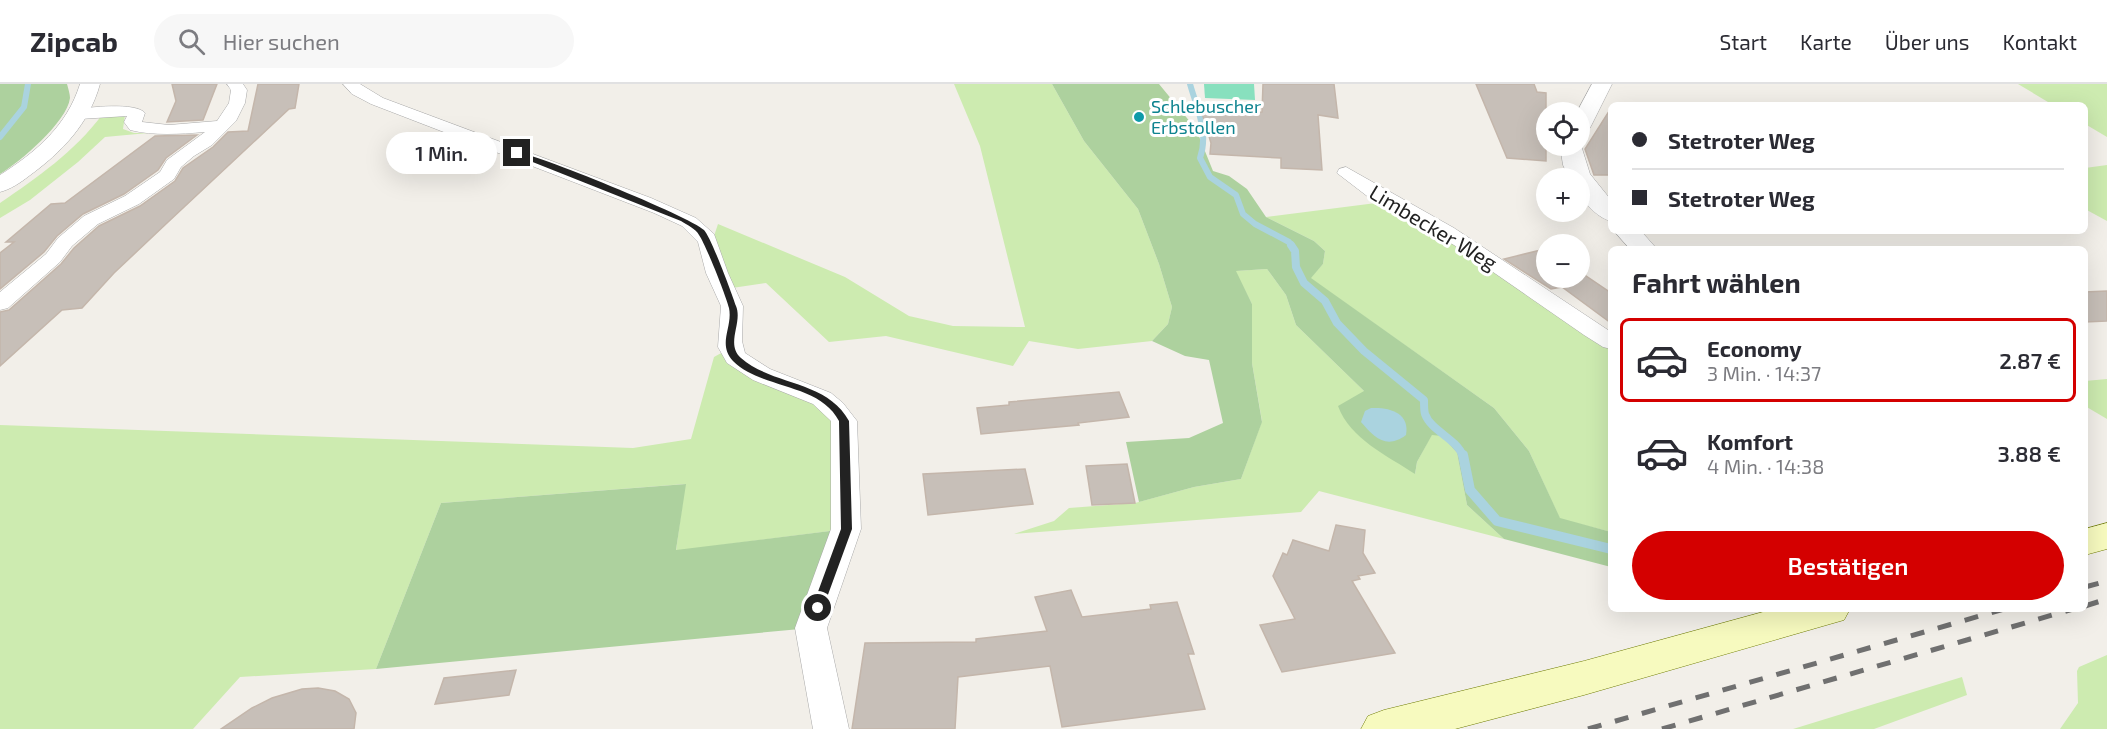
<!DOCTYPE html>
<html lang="de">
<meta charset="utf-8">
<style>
body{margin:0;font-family:"Exo 2",sans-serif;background:#f7f7f7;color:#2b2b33;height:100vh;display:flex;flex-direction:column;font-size:22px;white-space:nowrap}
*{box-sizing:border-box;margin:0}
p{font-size:20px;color:#7c7c81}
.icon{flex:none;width:33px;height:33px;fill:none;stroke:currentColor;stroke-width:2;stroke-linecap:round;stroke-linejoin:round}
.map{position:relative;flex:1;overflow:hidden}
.sheet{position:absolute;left:1608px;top:162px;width:480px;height:366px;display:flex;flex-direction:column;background:#fff;border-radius:9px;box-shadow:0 6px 24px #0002}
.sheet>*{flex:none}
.guide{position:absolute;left:1608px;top:18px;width:480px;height:132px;border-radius:9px;box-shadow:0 6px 24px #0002;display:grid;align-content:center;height:132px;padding:0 24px;background:#fff}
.controls{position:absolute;left:1536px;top:18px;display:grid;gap:12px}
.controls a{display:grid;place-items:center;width:54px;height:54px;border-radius:50%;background:#fff;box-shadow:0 6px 24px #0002;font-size:30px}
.end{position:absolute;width:27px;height:27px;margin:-14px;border:8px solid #222;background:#fff;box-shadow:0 0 0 3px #fff}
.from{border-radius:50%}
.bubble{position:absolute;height:42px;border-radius:21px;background:#fff;box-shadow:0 6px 24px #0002;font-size:20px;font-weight:600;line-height:42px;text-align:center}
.guide b{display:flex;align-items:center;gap:21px;height:57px;font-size:22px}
.guide b+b{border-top:2px solid #e1e1e2}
.guide i{width:15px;height:15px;background:#2b2b33}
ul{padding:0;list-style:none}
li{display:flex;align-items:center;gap:18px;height:84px;margin:0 12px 9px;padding:0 12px;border:3px solid transparent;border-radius:9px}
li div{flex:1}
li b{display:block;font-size:22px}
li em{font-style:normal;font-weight:600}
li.on{border-color:#d40000}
li>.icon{width:54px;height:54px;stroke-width:1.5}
h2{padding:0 24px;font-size:27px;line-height:72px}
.action{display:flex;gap:12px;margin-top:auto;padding:12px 24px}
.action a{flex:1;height:69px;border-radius:36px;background:#d40000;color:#fff;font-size:24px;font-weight:600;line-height:69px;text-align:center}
header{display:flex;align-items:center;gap:36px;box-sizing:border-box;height:84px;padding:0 30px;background:#fff;border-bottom:2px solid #e1e1e2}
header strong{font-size:28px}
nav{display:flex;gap:33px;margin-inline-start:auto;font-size:21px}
.search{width:420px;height:54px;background:#f7f7f7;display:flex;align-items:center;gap:15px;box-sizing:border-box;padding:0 21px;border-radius:33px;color:#7c7c81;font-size:22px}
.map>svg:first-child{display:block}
.grass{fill:#cdebb0}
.forest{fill:#add19e}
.pitch{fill:#88e0be}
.water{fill:#aad3df}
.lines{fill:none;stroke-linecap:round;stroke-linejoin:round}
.stream-far2{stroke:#aad3df;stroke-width:6}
.stream-far1{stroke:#aad3df;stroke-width:8}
.stream{stroke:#aad3df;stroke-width:10}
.building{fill:#c7bfb8;stroke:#c4b6ab;stroke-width:1.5}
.minor-casing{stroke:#a9a9a9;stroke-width:1}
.tertiary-casing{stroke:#a9a9a9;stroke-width:1}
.secondary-casing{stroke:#707d05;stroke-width:1}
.minor{fill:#fff;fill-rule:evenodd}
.tertiary{fill:#fff;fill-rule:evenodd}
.secondary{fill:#f7fabf;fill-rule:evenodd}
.rail{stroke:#707070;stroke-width:5;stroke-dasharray:14 14;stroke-linecap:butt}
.route{fill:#222}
.culture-dot{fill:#0f9aa8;stroke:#fff;stroke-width:2}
.labels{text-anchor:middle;stroke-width:6;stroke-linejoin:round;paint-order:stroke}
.far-culture-label{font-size:18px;fill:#0d838f;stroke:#fff;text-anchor:start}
.street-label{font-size:21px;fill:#222;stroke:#fff}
</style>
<header>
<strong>Zipcab</strong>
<div class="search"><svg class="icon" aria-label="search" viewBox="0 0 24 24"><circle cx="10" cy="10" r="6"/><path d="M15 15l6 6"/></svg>Hier suchen</div>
<nav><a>Start</a><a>Karte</a><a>Über uns</a><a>Kontakt</a></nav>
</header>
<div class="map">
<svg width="2107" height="645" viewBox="0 0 2107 645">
<rect width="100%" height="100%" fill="#f2efe9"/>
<g class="grass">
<path d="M954,0h98l32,57 54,68 21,55 13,43 -4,17 -16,17 -74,8 -49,-8 -16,25 -127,-30 -57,6 -63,-59 -34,5 -19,-49 5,-15 127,53 64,39 44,10 72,1 -45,-181z"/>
<path d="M2018,0h89v53l-22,-13v-19h-32z"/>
<path d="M102,31h23l-2,14 11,4h14l-43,4 -27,25 -48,38 -30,18v-15c38,-26 74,-51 102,-88z"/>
<path d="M2107,81v56l-22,-12v-41z"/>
<path d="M1384,118l16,7 211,136v187l-51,-13 -31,-68 -35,-43 -184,-130 13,-14 2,-13 -11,-10 -48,-24z"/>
<path d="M1267,185l19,26 10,30 68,66 51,83 2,-12 15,-28 10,2 15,17 10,52 37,34 -185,-48 -18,21 -287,22 40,-13 15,-13 66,-5 59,-16 47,-8 21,-58 -10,-58v-59l-17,-33z"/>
<path d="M723,268l109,59 14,118 -170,22 9,-67 -244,19 -65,166 -136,8 -47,52h-193v-304l633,23 58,-9 23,-82z"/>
<path d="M2107,295v40l-22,-13v-25z"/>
<path d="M2107,571v74h-47l18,-26 -1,-32 2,-4z"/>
<path d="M1962,593l5,18 -93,34h-81z"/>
</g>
<g class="forest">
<path d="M0,0h67c1,4 3,10 3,14 -3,24 -50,64 -70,76z"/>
<path d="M1052,0h107l37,45 17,42 16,5 18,13 19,28 48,24 11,10 -2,13 -12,14 183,130 35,43 31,67 51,14v35l-107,-28 -37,-34 -10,-52 -15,-17 -10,-1 -15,27 -2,12c-27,-18 -65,-35 -77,-68l26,-15 -68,-66 -10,-30 -19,-26 -31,2 16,33v59l10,59 -21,57 -47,8 -55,15 -13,-60 63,-4 34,-15 -14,-63 -24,-4 -33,-15 16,-17 4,-17 -13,-43 -21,-55 -54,-68z"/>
<path d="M686,400l-10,66 170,-21 -35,99 -435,41 65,-166z"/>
</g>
<path class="pitch" d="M1204,0h50l1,16 -50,-2z"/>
<path class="water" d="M1371,324c19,-1 39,5 35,27 -20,15 -32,2 -45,-13l4,-11z"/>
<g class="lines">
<g class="stream-far2">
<path d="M1190,0c7,25 19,48 10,74l10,19 26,18 7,19 12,10 34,18 3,4"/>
<path d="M0,53l24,-30 4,-23"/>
</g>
<path class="stream-far1" d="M1291,161l4,6 1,16 8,16 21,18 12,22 27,28 60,49c0,4 0,11 1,14 6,17 31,24 38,42"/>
<path class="stream" d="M1463,371l7,35 27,31 114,28"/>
</g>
<g class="building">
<path d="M172,0h45l-14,36 -36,2 9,-21z"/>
<path d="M258,0h41l-4,24 -6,1 -122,114 -53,50 -32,35 -20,2 -62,56v-54l9,-2 52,-46 13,-16 25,-22 41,-20 35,-25 8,-13 30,-21 15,-15 20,-1z"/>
<path d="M1263,0h71l4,34 -20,-3 4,55 -41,-2v-10l-71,-4 1,-11 -9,-30 60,-1z"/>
<path d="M1476,0h58l3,8 9,1v68l-39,-3z"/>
<path d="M1611,24v67h-17l-9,-26z"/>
<path d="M197,51l-31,23 -8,12 -34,24 -41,20 -26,22 -13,16 -44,37v-36l14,-11h-8l45,-38 14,-1 90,-67z"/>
<path d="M1545,165l1,29h34v-6l31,21v30l-49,-36 -11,2 -47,-30z"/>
<path d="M2107,207v30l-22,1v-30z"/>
<path d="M1119,308l10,25 -51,6 1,2 -98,9 -4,-26 32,-3v-3z"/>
<path d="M1127,380l8,39 -43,2 -6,-39z"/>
<path d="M1025,385l8,35 -105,11 -5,-41z"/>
<path d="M1336,441l29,5 -2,23 12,20 -17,3 2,3 -8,2 43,72 -113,19 -22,-47 35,-6 -22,-43 10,-23 4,2 6,-15 36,11z"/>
<path d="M1071,506l11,27 69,-8 -1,-4 27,-3 17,52h-6l17,55 -143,18 -12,-61 -92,11 -3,52h-103l13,-86 111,-1v-3l71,-8 -12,-34z"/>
<path d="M516,586l-7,25 -74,9 9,-26z"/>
<path d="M318,604l17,3 14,8 7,14 -2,16h-133l31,-21 20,-10 30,-9z"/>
</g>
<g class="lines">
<defs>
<g id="minor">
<path d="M227,0h16l4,6 -2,13 -9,18 -24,24 -18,11 -13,11 -7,12 -35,25 -41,20 -26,22 -12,16 -52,46 -8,2v-18l46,-38 12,-16 26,-22 41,-20 35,-24 7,-12 38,-28c-26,2 -50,4 -75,-2l-6,-8 3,-6 -47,3 -8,-5 2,-4c14,-3 62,-8 71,3l-3,9 27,3 48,-4 12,-18 2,-13z"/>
<path d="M343,0h17l23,14 268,100 45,20 18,16 14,39 15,33 -1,35 3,12 25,16 61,24 12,10 14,18 4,108 -34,99 22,101h-36l-18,-101 36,-99v-108l-18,-17 -60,-24 -26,-17 -9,-16 3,-41 -15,-33 -8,-31 -16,-16 -28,-13 -283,-109 -19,-10z"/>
<path d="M1346,83l108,61 157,104v17l-8,-2 -19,-12 -130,-90 -87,-49 -30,-23 2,-4z"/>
</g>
<g id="tertiary">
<path d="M80,0h20c-11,40 -38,68 -71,92 -9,7 -18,13 -29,16v-17c36,-23 67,-49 80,-91z"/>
<path d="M1592,0h20l-21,42 -3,5 -8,1v-20h-3z"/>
<path d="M1580,58l10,32 21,26v21c-11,-2 -26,-16 -31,-27 -2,-4 0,-11 0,-16h-11l-6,-13 -3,-19h20z"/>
<path d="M1614,147h27l16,18h-27z"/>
</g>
<g id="secondary">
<path d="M2107,439v26l-22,6v-26z"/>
<path d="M1774,525h76l-6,11 -14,4 -246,71 -129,34h-94l7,-13 16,-6 200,-49z"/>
</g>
</defs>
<use href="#minor" class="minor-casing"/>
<use href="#tertiary" class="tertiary-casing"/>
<use href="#secondary" class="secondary-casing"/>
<use href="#minor" class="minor"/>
<use href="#tertiary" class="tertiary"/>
<use href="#secondary" class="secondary"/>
<g class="rail">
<path d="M2085,503l22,-6"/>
<path d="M2085,522l22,-7"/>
<path d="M1588,645l416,-120"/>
<path d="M1662,645l411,-120"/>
</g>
</g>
<path class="route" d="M515,68c17,0 176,65 189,78 7,7 28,64 32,76 7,17 -11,38 5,52 32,28 86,22 108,63l3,108 -30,82 -4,2 -6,-5 29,-79 -2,-108c-19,-38 -78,-32 -106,-60 -16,-17 0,-34 -4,-53 -3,-12 -23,-63 -30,-73 -3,-6 -12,-10 -18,-14l-166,-66z"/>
<circle class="culture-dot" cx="1139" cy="33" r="6"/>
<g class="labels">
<g class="far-culture-label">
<text x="1151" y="29">Schlebuscher<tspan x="1151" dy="21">Erbstollen</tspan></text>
</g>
<g class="street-label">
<text transform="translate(1433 144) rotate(31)" y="7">Limbecker Weg</text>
</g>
</g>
</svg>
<div class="controls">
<a><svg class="icon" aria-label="locate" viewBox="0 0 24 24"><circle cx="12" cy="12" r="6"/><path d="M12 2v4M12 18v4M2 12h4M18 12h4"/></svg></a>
<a>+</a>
<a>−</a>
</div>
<i class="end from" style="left:818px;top:524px"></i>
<i class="end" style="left:517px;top:69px"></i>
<div class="bubble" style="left:386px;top:48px;width:111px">1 Min.</div>
<div class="guide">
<b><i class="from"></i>Stetroter Weg</b>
<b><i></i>Stetroter Weg</b>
</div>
<section class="sheet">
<h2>Fahrt wählen</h2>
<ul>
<li class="on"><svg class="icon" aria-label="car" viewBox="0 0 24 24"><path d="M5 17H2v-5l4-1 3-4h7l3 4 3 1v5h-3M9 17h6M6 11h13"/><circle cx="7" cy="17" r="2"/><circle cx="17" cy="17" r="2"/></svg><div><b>Economy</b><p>3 Min. · 14:37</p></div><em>2.87 €</em></li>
<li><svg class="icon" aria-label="car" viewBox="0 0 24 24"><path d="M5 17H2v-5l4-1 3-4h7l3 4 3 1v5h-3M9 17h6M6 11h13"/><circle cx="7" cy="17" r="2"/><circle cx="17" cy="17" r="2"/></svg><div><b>Komfort</b><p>4 Min. · 14:38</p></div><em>3.88 €</em></li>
</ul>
<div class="action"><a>Bestätigen</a></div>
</section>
</div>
